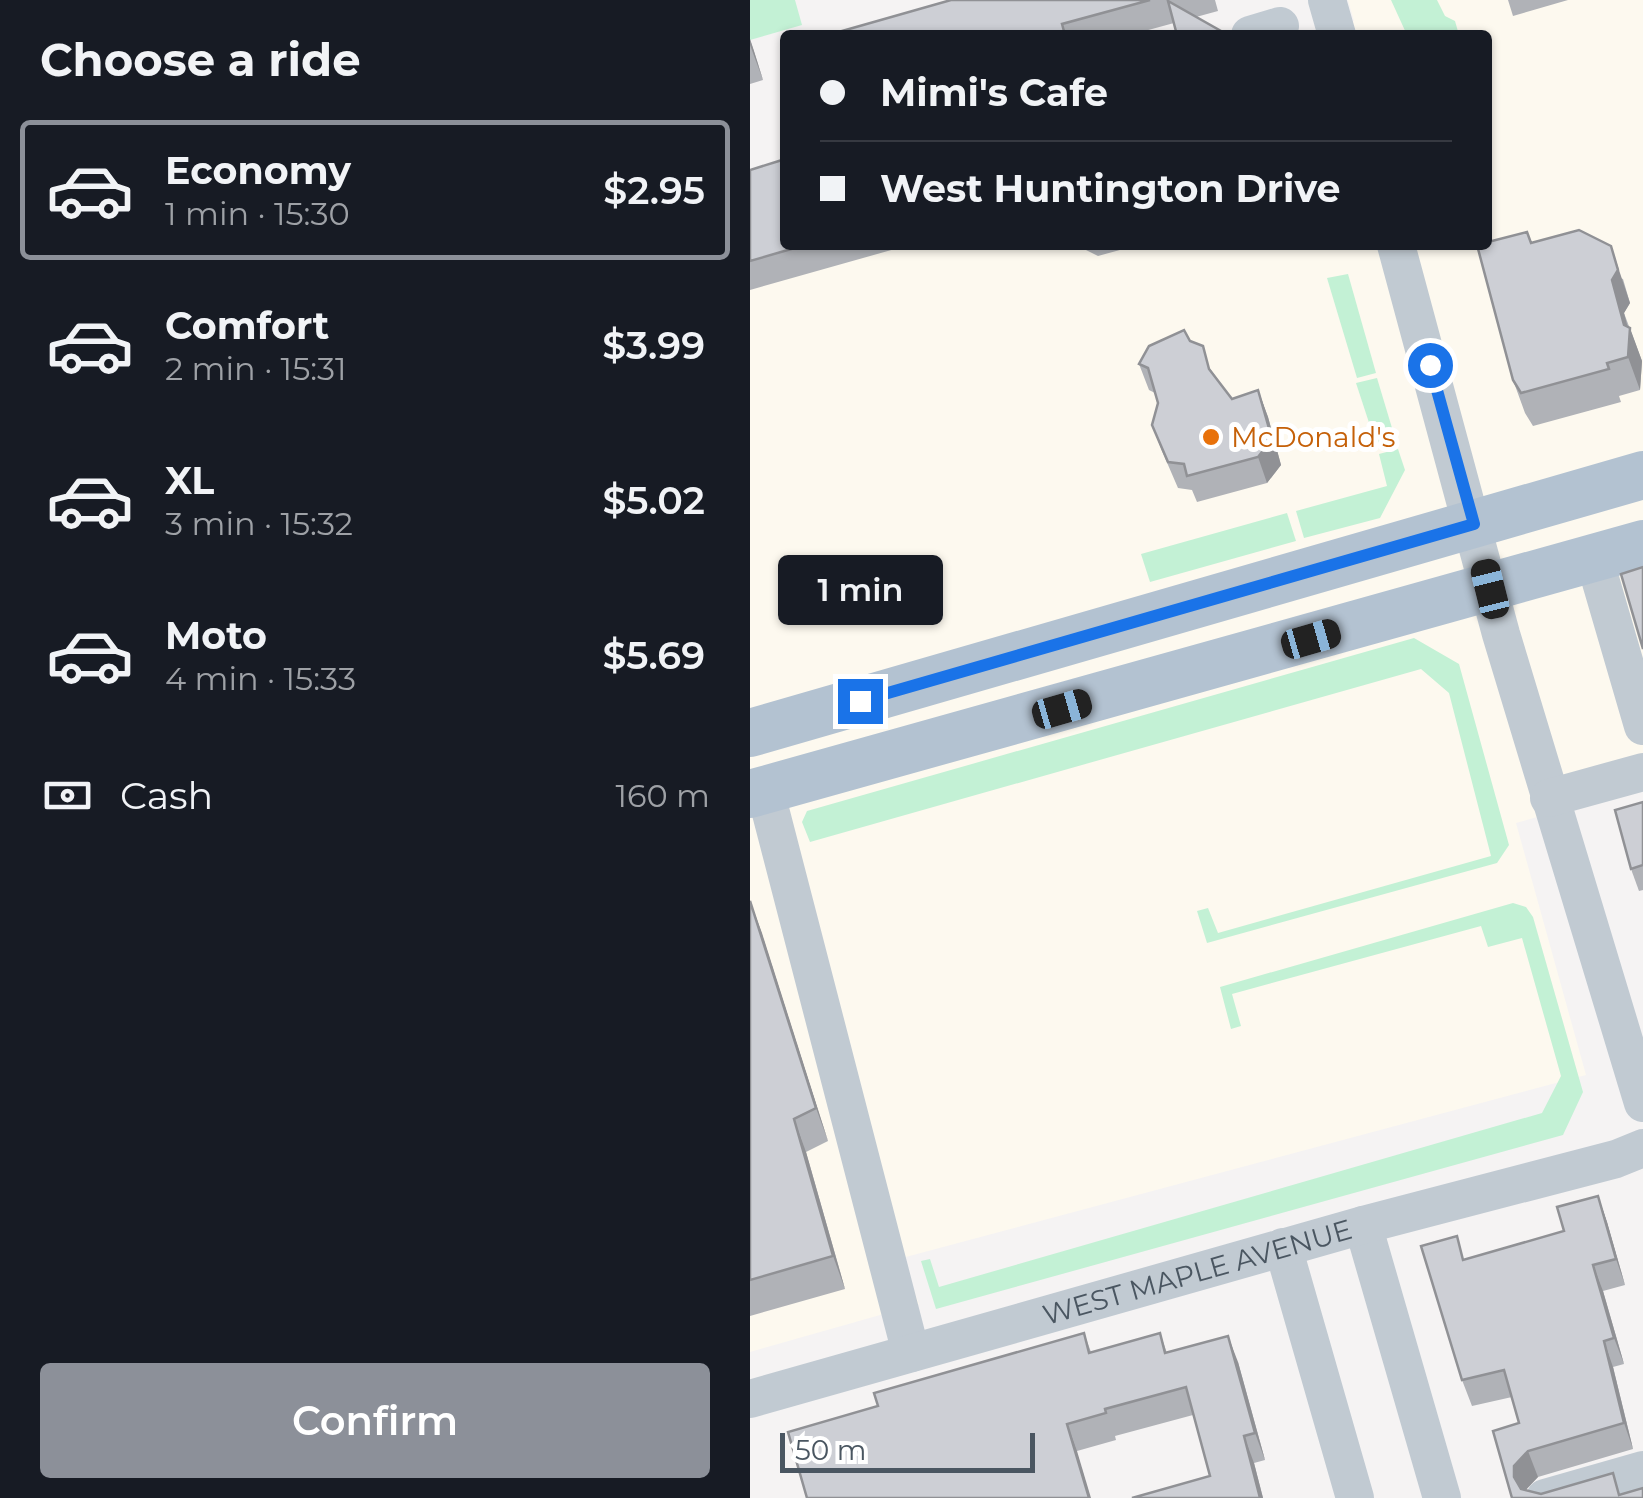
<!DOCTYPE html>
<meta charset="utf-8">
<style>
body{margin:0;font-family:Montserrat,sans-serif;background:#20242c;color:#f1f3f6;height:100vh;display:flex;flex-direction:column;font-size:38px;white-space:nowrap}
*{box-sizing:border-box;margin:0}
p{font-size:32px;color:#9ea1a6}
.icon{flex:none;width:55px;height:55px;fill:none;stroke:currentColor;stroke-width:2;stroke-linecap:round;stroke-linejoin:round}
.map{position:relative;flex:1;overflow:hidden}
.drawer{display:flex;flex-direction:column;background:#171b24;width:750px}
.drawer>*{flex:none}
.top-card{position:absolute;left:30px;top:30px;width:712px;height:220px;border-radius:10px;box-shadow:0 2px 8px #0004;display:grid;align-content:center;height:220px;padding:0 40px;background:#171b24}
.scale{position:absolute;left:30px;bottom:25px;width:255px;box-sizing:border-box;padding-left:10px;border:5px solid #4a5661;border-top:0;font-size:28px;line-height:35px;white-space:nowrap;color:#4a5661;-webkit-text-stroke:8px #fff;paint-order:stroke}
.end{position:absolute;width:45px;height:45px;margin:-22px;border:12px solid #1a73e8;background:#fff;box-shadow:0 0 0 5px #fff}
.from{border-radius:50%}
.bubble{position:absolute;height:70px;border-radius:10px;background:#171b24;box-shadow:0 2px 8px #0004;font-size:32px;font-weight:600;line-height:70px;text-align:center}
.car{position:absolute;width:30px;height:60px;margin:-30px -15px;border-radius:12px;box-shadow:0 0 8px 2px #0007;background:linear-gradient(#222 24%,#8ab4d8 0 40%,#222 0 76%,#8ab4d8 0 86%,#222 0)}
.top-card b{display:flex;align-items:center;gap:35px;height:95px;font-size:38px}
.top-card b+b{border-top:2px solid #363941}
.top-card i{width:25px;height:25px;background:#f1f3f6}
ul{padding:0;list-style:none}
li{display:flex;align-items:center;gap:30px;height:140px;margin:0 20px 15px;padding:0 20px;border:5px solid transparent;border-radius:10px}
li div{flex:1}
li b{display:block;font-size:38px}
li em{font-style:normal;font-weight:600}
li.selected{border-color:#8c9099}
li>.icon{width:90px;height:90px;stroke-width:1.5}
h2{padding:0 40px;font-size:45px;line-height:120px}
.pay{display:flex;align-items:center;gap:25px;height:110px;padding:0 40px;font-size:38px}
.pay p{margin-inline-start:auto}
.cta{display:flex;gap:20px;margin-top:auto;padding:20px 40px}
.cta a{flex:1;height:115px;border-radius:10px;background:#8c9099;color:#fff;font-size:40px;font-weight:600;line-height:115px;text-align:center}
main{display:flex;flex:1;min-height:0}
.map>svg:first-child{display:block}
.commercial{fill:#fdf9ef}
.green{fill:#c3f1d5}
.lines{fill:none;stroke-linecap:round;stroke-linejoin:round}
.minor{stroke:#c1cad2;stroke-width:38}
.major{stroke:#b3c2d1;stroke-width:48}
.wall{fill:#b0b2b7}
.shaded-wall{fill:#909195}
.building{fill:#cdcfd5;stroke:#909195;stroke-width:2.5}
.route{stroke:#1a73e8;stroke-width:12}
.food-dot{fill:#e8710a;stroke:#fff;stroke-width:4}
.labels{text-anchor:middle;stroke-width:10;stroke-linejoin:round;paint-order:stroke}
.food-label{font-size:28px;fill:#c56008;stroke:#fff;text-anchor:start}
.street-label{font-size:28px;fill:#4a5661;stroke:#fff}
</style>
<main>
<section class="drawer">
<h2>Choose a ride</h2>
<ul>
<li class="selected"><svg class="icon" aria-label="car" viewBox="0 0 24 24"><path d="M5 17H2v-5l4-1 3-4h7l3 4 3 1v5h-3M9 17h6M6 11h13"/><circle cx="7" cy="17" r="2"/><circle cx="17" cy="17" r="2"/></svg><div><b>Economy</b><p>1 min · 15:30</p></div><em>$2.95</em></li>
<li><svg class="icon" aria-label="car" viewBox="0 0 24 24"><path d="M5 17H2v-5l4-1 3-4h7l3 4 3 1v5h-3M9 17h6M6 11h13"/><circle cx="7" cy="17" r="2"/><circle cx="17" cy="17" r="2"/></svg><div><b>Comfort</b><p>2 min · 15:31</p></div><em>$3.99</em></li>
<li><svg class="icon" aria-label="car" viewBox="0 0 24 24"><path d="M5 17H2v-5l4-1 3-4h7l3 4 3 1v5h-3M9 17h6M6 11h13"/><circle cx="7" cy="17" r="2"/><circle cx="17" cy="17" r="2"/></svg><div><b>XL</b><p>3 min · 15:32</p></div><em>$5.02</em></li>
<li><svg class="icon" aria-label="car" viewBox="0 0 24 24"><path d="M5 17H2v-5l4-1 3-4h7l3 4 3 1v5h-3M9 17h6M6 11h13"/><circle cx="7" cy="17" r="2"/><circle cx="17" cy="17" r="2"/></svg><div><b>Moto</b><p>4 min · 15:33</p></div><em>$5.69</em></li>
</ul>
<div class="pay"><svg class="icon" aria-label="cash" viewBox="0 0 24 24"><path d="M3 7h18v10H3z"/><circle cx="12" cy="12" r="2"/></svg>Cash<p>160 m</p></div>
<div class="cta"><a>Confirm</a></div>
</section>
<div class="map">
<svg width="893" height="1498" viewBox="0 0 893 1498">
<rect width="100%" height="100%" fill="#f5f3f3"/>
<path class="commercial" d="M598,0h295v787l-127,36 70,252 -684,183 17,46 -169,48v-1161l35,54h703v-210h-185l51,-14z"/>
<g class="green">
<path d="M0,0h45l7,25 -52,15z"/>
<path d="M641,0h46l8,16 10,5 4,14h-52z"/>
<path d="M598,274l28,99 -19,5 -30,-100z"/>
<path d="M627,378l18,60 -19,6 -20,-61z"/>
<path d="M648,449l7,21 -25,48 -76,20 -8,-27 91,-25 -8,-32z"/>
<path d="M537,513l9,28 -146,41 -9,-28z"/>
<path d="M664,638l45,26 50,181 -12,18 -290,80 -10,-32 11,-3 10,25 273,-77 -42,-163 -28,-24 -611,173 -8,-20 5,-11z"/>
<path d="M763,903l13,4 7,10 50,175 -20,43 -627,174 -15,-48 9,-2 9,28 603,-174 19,-37 -39,-138 -34,9 -7,-21 -249,68 9,32 -10,3 -11,-42z"/>
</g>
<g class="lines">
<g class="minor">
<path d="M577,0l10,35"/>
<path d="M500,35l30,-9"/>
<path d="M646,245l105,389 142,469"/>
<path d="M844,558l49,168"/>
<path d="M15,790l146,563"/>
<path d="M799,798l94,-26"/>
<path d="M613,1225l79,273"/>
<path d="M533,1247l72,251"/>
<path id="s1" d="M0,1399l613,-174 253,-66 27,-11"/>
<path d="M795,1498l98,-28"/>
</g>
<g class="major">
<path d="M0,733l893,-258"/>
<path d="M0,794l893,-250"/>
</g>
</g>
<g class="wall">
<path d="M201,0h264l3,11 -88,24h-302z"/>
<path d="M758,0h60l-55,16z"/>
<path d="M0,39l13,41 -13,4z"/>
<path d="M32,160l3,85h124l-159,45v-120z"/>
<path d="M781,242l92,37 7,24 -6,10 18,48 -2,29 -21,6 2,6 -88,24 -8,-13 -12,-33z"/>
<path d="M326,245h62l-40,11z"/>
<path d="M440,341l42,58 26,-9 10,27 13,48 -14,18 -70,19 -5,-12 -14,-2 -16,-37 -10,-26 6,-22 -3,-10 -6,-3 -10,-26z"/>
<path d="M893,802v88l-4,1 -8,-22z"/>
<path d="M0,901l78,240 -22,11 39,137 -95,27z"/>
<path d="M848,1196l9,26 18,63 -22,6 21,73 -11,3 20,82 -95,28 -13,13 16,4h80l22,4h-131l7,-75 -7,-26 -40,9 -10,-26 3,-121 99,-28z"/>
<path d="M334,1333l7,19 69,-19 7,20 71,9 27,98 -11,3 9,35h-131l78,-22 -17,-61 -78,21 1,4 -39,11 -199,-45z"/>
</g>
<g class="shaded-wall">
<path d="M0,39l4,12 9,29 -13,-35z"/>
<path d="M861,246l19,57 -6,10 5,19 1,-4 12,33 -2,29 -12,-33 -4,-32 -12,-45z"/>
<path d="M508,390l10,27 13,48 -14,18 -9,-26z"/>
<path d="M0,901l12,32 66,208 -12,-33z"/>
<path d="M44,1119l12,33 39,137 -12,-33z"/>
<path d="M848,1196l9,26 18,63 -9,-26z"/>
<path d="M843,1265l10,26 21,73 -10,-26z"/>
<path d="M478,1336l10,26 27,98 -10,-27z"/>
<path d="M854,1341l9,26 20,82 -9,-26z"/>
<path d="M317,1424l10,27 14,47h-2z"/>
<path d="M494,1436l10,27 9,35h-3z"/>
<path d="M778,1451l10,26 -14,15 -10,-15v-11z"/>
</g>
<g class="building">
<path d="M201,0h199l-88,24 3,11h-237z"/>
<path d="M418,1l60,34h-51z"/>
<path d="M35,158v87h20l-55,16v-91l32,-10z"/>
<path d="M829,230l32,16 7,24 -6,10 12,45 6,3 -2,29 -21,6 2,6 -88,24 -8,-13 -36,-135h11v-3l39,-10 4,11z"/>
<path d="M434,330l6,11 13,5 6,23 23,30 26,-9 14,49 -14,18 -71,19 -3,-12 -16,-2 -16,-37 6,-22 -10,-35 -9,-4 10,-18z"/>
<path d="M893,567v82l-22,-75z"/>
<path d="M893,802v63l-12,4 -16,-59z"/>
<path d="M0,901l66,207 -22,11 39,137 -83,24z"/>
<path d="M848,1196l18,63 -23,6 21,73 -10,3 20,82 -96,28 -14,15v11l7,12 20,5 72,-21 6,22 24,-7v10h-131l-19,-67 26,-8 -15,-53 -42,10 -41,-134 36,-10 6,24 101,-29 -7,-24z"/>
<path d="M334,1333l5,20 71,-20 5,20 63,-17 27,97 -11,3 16,62h-128l78,-22 -24,-89 -81,22 1,4 -39,11 22,74h-282l-19,-66 90,-26 -4,-13z"/>
</g>
<g class="lines">
<path class="route" d="M110,701l614,-177 -44,-159"/>
</g>
<circle class="food-dot" cx="461" cy="437" r="10"/>
<g class="labels">
<g class="food-label">
<text x="481" y="447">McDonald's</text>
</g>
<g class="street-label">
<text dy="10" stroke="none"><textPath href="#s1" startOffset="465">WEST MAPLE AVENUE</textPath></text>
</g>
</g>
</svg>
<div class="scale">50 m</div>
<i class="end from" style="left:680px;top:365px"></i>
<i class="end" style="left:110px;top:701px"></i>
<div class="bubble" style="left:28px;top:555px;width:165px">1 min</div>
<i class="car" style="left:740px;top:589px;rotate:346deg"></i>
<i class="car" style="left:561px;top:639px;rotate:74deg"></i>
<i class="car" style="left:312px;top:709px;rotate:74deg"></i>
<div class="top-card">
<b><i class="from"></i>Mimi's Cafe</b>
<b><i></i>West Huntington Drive</b>
</div>
</div>
</main>
